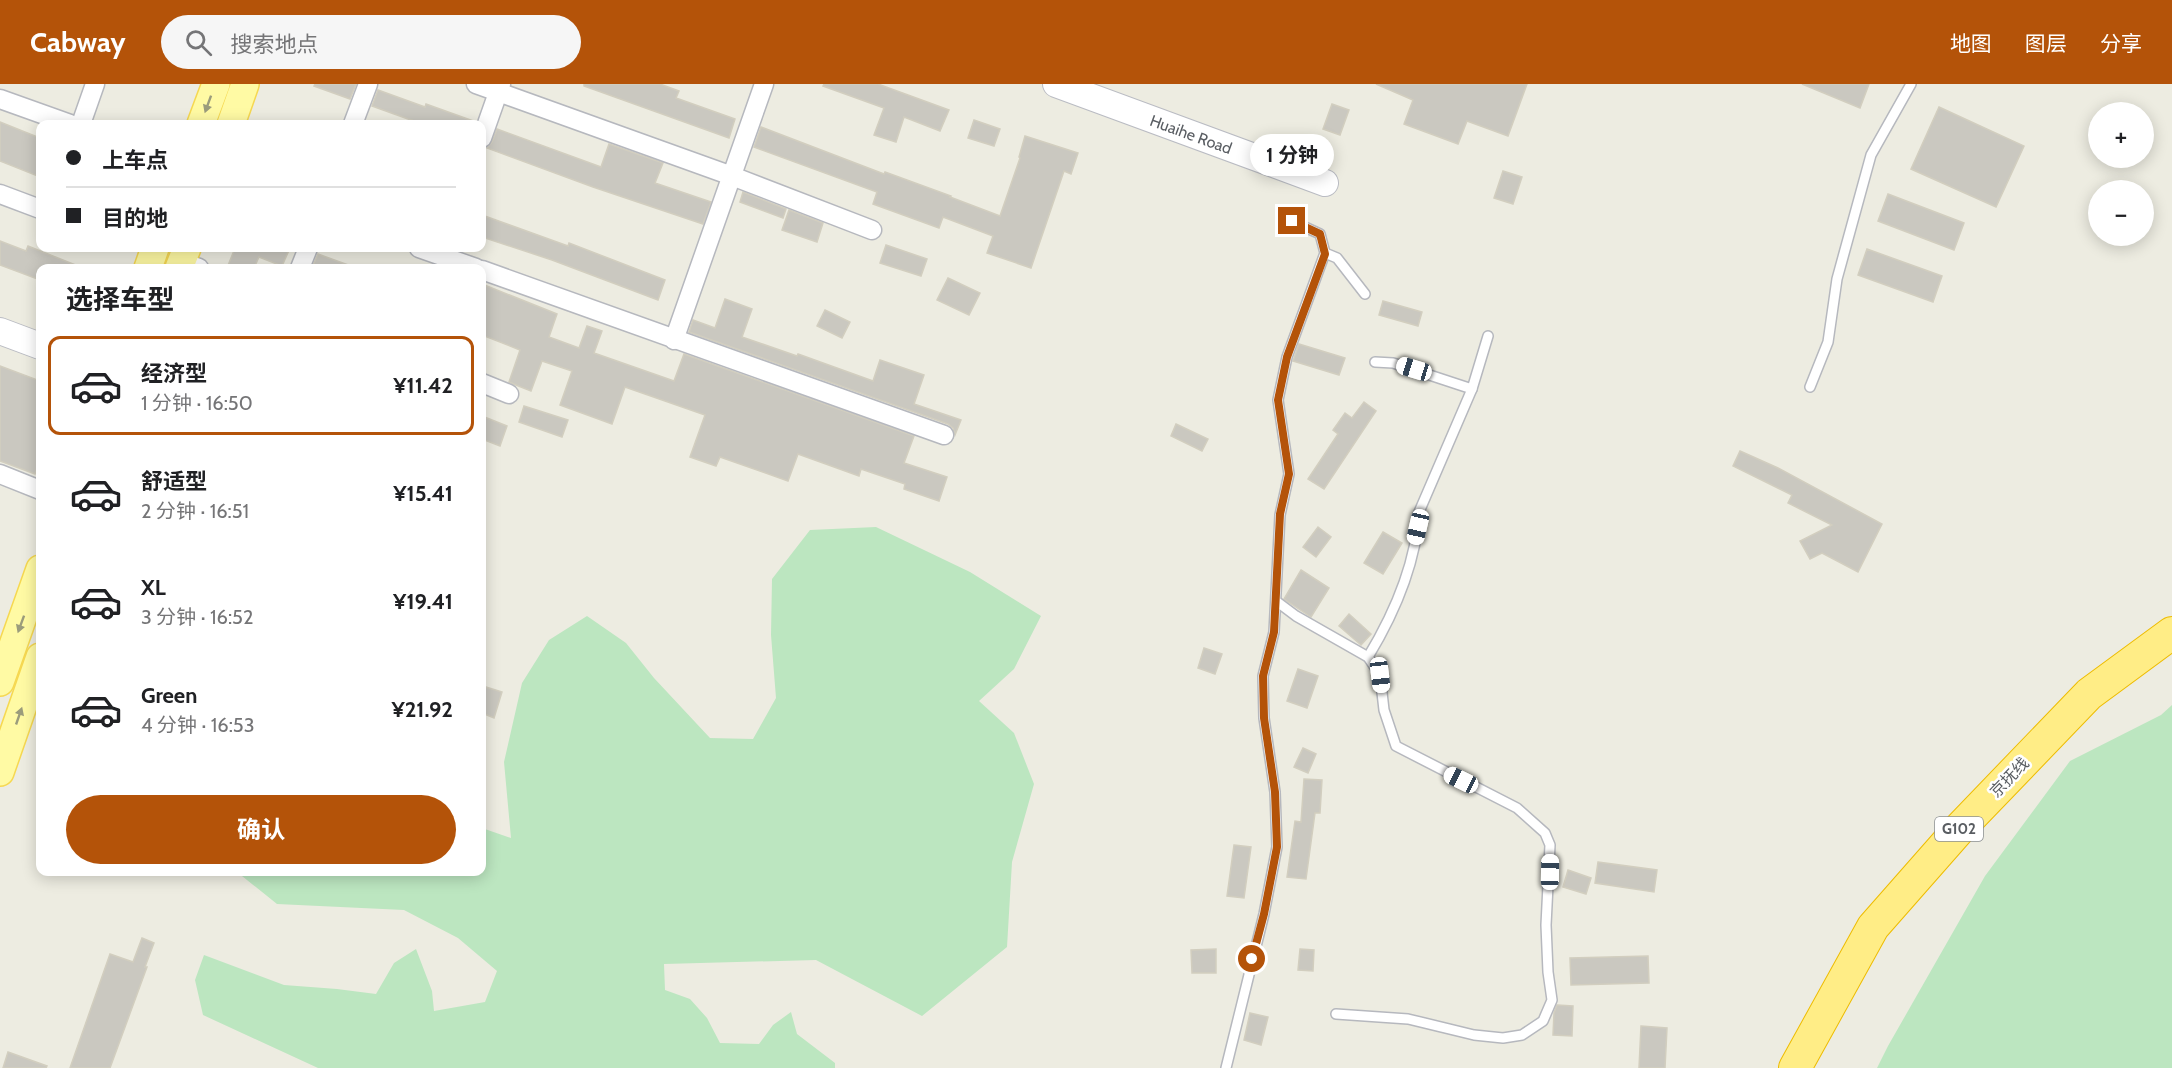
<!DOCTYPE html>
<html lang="zh">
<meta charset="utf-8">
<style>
body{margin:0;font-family:Cabin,"Noto Sans SC",sans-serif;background:#f6f6f6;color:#202124;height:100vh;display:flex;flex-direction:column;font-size:22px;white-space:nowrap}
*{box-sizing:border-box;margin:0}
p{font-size:20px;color:#757577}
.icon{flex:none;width:33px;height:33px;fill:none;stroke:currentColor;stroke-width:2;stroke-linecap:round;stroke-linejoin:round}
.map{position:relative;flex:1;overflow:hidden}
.drawer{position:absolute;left:36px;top:180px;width:450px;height:612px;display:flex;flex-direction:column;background:#fff;border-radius:12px;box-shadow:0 3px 15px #0003}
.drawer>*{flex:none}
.guide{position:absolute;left:36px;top:36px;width:450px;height:132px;border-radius:12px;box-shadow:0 3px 15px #0003;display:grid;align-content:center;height:132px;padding:0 30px;background:#fff}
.tools{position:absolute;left:2088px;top:18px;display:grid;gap:12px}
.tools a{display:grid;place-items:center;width:66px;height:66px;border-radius:50%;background:#fff;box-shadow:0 3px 15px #0003;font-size:30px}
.end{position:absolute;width:27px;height:27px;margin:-14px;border:8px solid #b45309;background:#fff;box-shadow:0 0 0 3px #fff}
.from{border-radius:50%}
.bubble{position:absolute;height:42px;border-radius:21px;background:#fff;box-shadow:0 3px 15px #0003;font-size:20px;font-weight:700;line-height:42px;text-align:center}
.car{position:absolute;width:18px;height:36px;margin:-18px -9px;border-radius:8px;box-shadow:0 0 4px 2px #0007;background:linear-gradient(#fff 24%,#345 0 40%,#fff 0 76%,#345 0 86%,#fff 0)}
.guide b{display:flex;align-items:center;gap:21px;height:57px;font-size:22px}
.guide b+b{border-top:2px solid #e0e0e0}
.guide i{width:15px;height:15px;background:#202124}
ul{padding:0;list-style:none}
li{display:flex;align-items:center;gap:18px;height:99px;margin:0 12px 9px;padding:0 18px;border:3px solid transparent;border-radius:12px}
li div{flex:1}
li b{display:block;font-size:22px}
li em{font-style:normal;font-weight:700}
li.on{border-color:#b45309}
li>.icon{width:54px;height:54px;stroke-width:1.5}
h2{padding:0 30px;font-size:27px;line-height:72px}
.primary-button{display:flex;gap:12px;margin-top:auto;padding:12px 30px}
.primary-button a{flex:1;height:69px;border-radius:36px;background:#b45309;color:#fff;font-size:24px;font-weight:700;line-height:69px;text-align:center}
header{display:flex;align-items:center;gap:36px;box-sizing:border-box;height:84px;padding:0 30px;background:#b45309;color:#fff}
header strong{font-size:28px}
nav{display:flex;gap:33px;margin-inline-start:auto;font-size:21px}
.search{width:420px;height:54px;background:#f6f6f6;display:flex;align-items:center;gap:15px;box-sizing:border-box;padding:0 21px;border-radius:33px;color:#757577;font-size:22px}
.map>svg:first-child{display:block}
.green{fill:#bce6c0}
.building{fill:#cac8c0;stroke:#d2cebf;stroke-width:1.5}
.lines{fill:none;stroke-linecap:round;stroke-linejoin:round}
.lane-casing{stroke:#b6b8be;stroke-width:12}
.street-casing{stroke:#b6b8be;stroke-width:21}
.secondary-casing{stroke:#babcc3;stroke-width:28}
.primary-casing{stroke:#f6d851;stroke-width:30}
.highway-casing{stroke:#eebc00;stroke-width:34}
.lane{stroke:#fff;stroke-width:9}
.street{stroke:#fff;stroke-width:18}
.secondary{stroke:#fff;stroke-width:26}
.primary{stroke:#fffaa4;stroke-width:27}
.highway{stroke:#ffed86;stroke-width:32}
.oneway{fill:#9b9c7c}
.route{stroke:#b45309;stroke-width:8}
.labels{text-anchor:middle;stroke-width:5;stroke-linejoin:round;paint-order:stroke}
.shield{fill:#fff;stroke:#8b8e91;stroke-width:1.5}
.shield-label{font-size:15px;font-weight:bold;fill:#595d62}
.street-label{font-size:16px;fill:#595d62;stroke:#fff}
</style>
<header>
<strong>Cabway</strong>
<div class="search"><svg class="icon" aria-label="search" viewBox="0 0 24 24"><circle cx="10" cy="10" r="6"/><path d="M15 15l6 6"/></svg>搜索地点</div>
<nav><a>地图</a><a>图层</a><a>分享</a></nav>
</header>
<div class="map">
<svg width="2172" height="984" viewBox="0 0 2172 984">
<rect width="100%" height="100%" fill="#edece1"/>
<g class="green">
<path d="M876,443l94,45 71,44 -27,53 -35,32 35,32 20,51 -22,78 -5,85 -85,69 -106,-56 -152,4 1,26 25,9 17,19 13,25 39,1 14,-19 18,-13 6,22 38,29v5h-517l-115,-53 -8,-35 9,-25 80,30 53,4 39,5 18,-31 22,-14 16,42 2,20 51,-9 12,-31 -39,-33 -54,-28 -127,-6 -40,-32h245v-44l29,10 -7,-76 18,-79 27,-43 38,-24 39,27 28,35 56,60 43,1 23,-41 -5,-63 1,-56 38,-49z"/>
<path d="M2172,621v363h-295l11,-22 97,-170 85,-115 91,-46z"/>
</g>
<g class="building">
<path d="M315,0h41l-6,15 -36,-13z"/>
<path d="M584,0h76l19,7 -3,7 59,21 -6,19 -145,-52z"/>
<path d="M824,0h54l71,26 -9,21 -36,-14 -8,25 -22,-7 10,-27 -61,-22z"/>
<path d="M1376,0h151l-19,52 -41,-15 -9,23 -54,-20 9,-24z"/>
<path d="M1802,0h67l-9,24z"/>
<path d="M378,6l47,17 1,-3 50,18 -1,2h-51l-16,-5 -36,-13z"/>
<path d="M1332,20l17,6 -9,25 -17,-6z"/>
<path d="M1939,23l85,39 -28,61 -85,-38z"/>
<path d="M974,36l26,9 -6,17 -26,-8z"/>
<path d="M0,38l40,16v39l-40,-16z"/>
<path d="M761,43l123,47 1,-2 66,24 -1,1 50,19 20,-58 -1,-1 6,-21 53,17 -7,21 -7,-3 -33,97 -44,-15 6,-17 -50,-19 -4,11 -66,-24 4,-12 -123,-45z"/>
<path d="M497,45l104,38 8,-23 54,19 -8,20 56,19 -8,22 -110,-37 -106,-39 5,-6z"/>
<path d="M1503,87l19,6 -9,27 -19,-6z"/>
<path d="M743,108l43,17 -3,9 -43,-16z"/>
<path d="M1888,110l76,29 -10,27 -76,-29z"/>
<path d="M789,126l34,13 -6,19 -35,-12z"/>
<path d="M482,131l86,31 1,-3 96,37 -7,20 -106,-40 -70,-23z"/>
<path d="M0,157l26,10 2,-5 55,22h-43v12l-40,-15z"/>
<path d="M886,161l41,14 -6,17 -41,-13z"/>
<path d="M235,164h55l-8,18 -23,-9 -5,11h-27z"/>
<path d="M1867,165l75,27 -9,26 -75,-27z"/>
<path d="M318,170l36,13 -1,1h-41z"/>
<path d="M948,194l32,15 -11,22 -32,-15z"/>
<path d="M482,200l75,30 -8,23 30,11 8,-22 15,5 -8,22 80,28 10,-27 230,82 -10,27 43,14 -8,24 -35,-12 1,-5 -44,-15 -2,7 -61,-22 -10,27 -68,-24 -4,9 -26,-9 15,-42 -80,-28 -13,37 -52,-19 12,-34 -30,-10 -11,30 -15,-6 -7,-3 11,-32 -38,-15z"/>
<path d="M725,215l27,10 -10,28 55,19 1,-2 75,27 7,-21 44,15 -10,29 47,16 -6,15 -2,-7 -5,-4 -259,-92 4,-12 22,8z"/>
<path d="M1383,217l39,11 -4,14 -39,-11z"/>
<path d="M825,226l25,12 -8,16 -25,-12z"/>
<path d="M1299,260l46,14 -6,17 -46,-14z"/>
<path d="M0,282l40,15v79l-5,14 -35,-13z"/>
<path d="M1364,318l12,9 -52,78 -16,-10 30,-45 -5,-4 12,-17 7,5z"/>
<path d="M524,322l44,14 -6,17 -43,-15z"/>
<path d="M482,332l25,10 -7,20 -18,-7z"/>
<path d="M1176,340l32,15 -6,12 -31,-15z"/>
<path d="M1740,367l38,17 104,56 -24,48 -36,-19 -12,6 -10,-18 32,-16 -44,-22 4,-8 -59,-29z"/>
<path d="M1318,443l13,10 -15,20 -13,-10z"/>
<path d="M1383,448l19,11 -19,31 -19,-11z"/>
<path d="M1301,486l28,18 -18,29 -27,-18z"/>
<path d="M1349,530l22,20 -10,11 -22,-19z"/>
<path d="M1204,564l18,6 -7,20 -17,-6z"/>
<path d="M1298,585l20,7 -11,32 -20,-7z"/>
<path d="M486,603l16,5 -8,26 -12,-5v-13z"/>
<path d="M1303,664l13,6 -8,19 -14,-6z"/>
<path d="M1304,695l18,1 -2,33h-5l-9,66 -19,-2 8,-56 6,1z"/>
<path d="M1234,761l17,2 -7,51 -17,-2z"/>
<path d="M1598,778l59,8 -3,22 -59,-9z"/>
<path d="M1568,786l23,8 -5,16 -23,-7z"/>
<path d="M142,854l12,5 -9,24h2l-37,101h-40l40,-114 23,8z"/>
<path d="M1216,865v24h-24l-1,-23z"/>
<path d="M1300,865l14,1 -1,21 -15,-1z"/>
<path d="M1648,872l1,27 -78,2 -1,-27z"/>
<path d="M1557,921l16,1 -1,30 -19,-1 1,-22z"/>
<path d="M1250,929l18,4 -7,28 -17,-5z"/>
<path d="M1641,942l26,2 -2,40h-26z"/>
<path d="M8,968l39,14 -1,2h-43z"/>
</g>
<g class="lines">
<defs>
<g id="lane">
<path d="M1325,169l12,5 28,36"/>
<path d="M1375,278l18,1 79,26"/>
<path d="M1810,303l18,-45 9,-63 34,-124 40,-71"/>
<path d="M1276,517l20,15 72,41 12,18 4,35 12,36 121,62 28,25 5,12 -4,80 2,47 4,28 -9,21 -21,14 -19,3 -29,-3 -66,-16 -72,-5"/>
<path d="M1368,573c26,-43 48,-94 51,-145l53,-123 16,-53"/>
<path d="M1226,984l38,-154 13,-67 -2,-55 -11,-74 -1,-42 11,-44 6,-117 9,-41 -11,-74 9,-43 38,-104 -5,-19 -28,-13"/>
</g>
<g id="street">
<path d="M476,0l256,92 140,54"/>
<path d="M0,15l70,25"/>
<path d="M81,40l14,-40"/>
<path d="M353,40l15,-40"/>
<path d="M482,54l19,-54"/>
<path d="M0,110l40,15"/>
<path d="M419,164l57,20"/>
<path d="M182,178l17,6"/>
<path d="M300,184l8,-20"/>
<path d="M482,186l462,165"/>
<path d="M674,256l90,-256"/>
<path d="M482,299l27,11"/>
<path d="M0,390l40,16"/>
</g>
<g id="secondary">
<path d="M1056,0l269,99"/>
<path d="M0,247l40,15"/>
</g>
<g id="primary">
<path d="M201,40l15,-40"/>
<path d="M231,40l14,-40"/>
<path d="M148,184l7,-20"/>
<path d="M179,184l8,-20"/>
<path d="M0,598l40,-113"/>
<path d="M0,688l40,-115"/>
</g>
<path id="highway" d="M1795,984l78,-141 88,-100 128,-133 83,-61"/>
</defs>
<use href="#lane" class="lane-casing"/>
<use href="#street" class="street-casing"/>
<use href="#secondary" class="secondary-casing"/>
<use href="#primary" class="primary-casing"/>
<use href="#highway" class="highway-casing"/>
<use href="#lane" class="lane"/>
<use href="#street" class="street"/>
<use href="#secondary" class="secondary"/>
<use href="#primary" class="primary"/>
<use href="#highway" class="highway"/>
</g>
<defs><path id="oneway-solid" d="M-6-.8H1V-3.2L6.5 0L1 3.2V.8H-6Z" transform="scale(1.5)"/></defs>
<g class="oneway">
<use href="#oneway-solid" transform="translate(208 20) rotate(110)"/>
<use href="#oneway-solid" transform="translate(21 540) rotate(110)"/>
<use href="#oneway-solid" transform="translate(19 632) rotate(-71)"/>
</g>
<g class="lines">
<path class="route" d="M1252,875l12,-45 13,-67 -2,-55 -11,-74 -1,-42 11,-44 6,-118 9,-40 -11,-74 9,-43 38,-103 -5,-20 -28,-13"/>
</g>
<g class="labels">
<rect class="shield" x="1935" y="733" width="48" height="24" rx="4.5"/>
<g class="shield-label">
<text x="1959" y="750">G102</text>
</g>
<g class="street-label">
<text transform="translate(1191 50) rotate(20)" y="6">Huaihe Road</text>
<text transform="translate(2009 693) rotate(-46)" y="6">京抚线</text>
</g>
</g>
</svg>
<div class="tools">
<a>+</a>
<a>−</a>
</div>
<i class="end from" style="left:1252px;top:875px"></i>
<i class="end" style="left:1292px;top:137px"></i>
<div class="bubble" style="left:1250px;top:50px;width:84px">1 分钟</div>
<i class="car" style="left:1414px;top:285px;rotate:287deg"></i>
<i class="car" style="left:1418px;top:443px;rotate:193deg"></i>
<i class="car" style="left:1380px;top:591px;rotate:173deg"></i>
<i class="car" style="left:1461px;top:696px;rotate:296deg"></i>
<i class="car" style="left:1550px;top:788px;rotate:1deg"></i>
<div class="guide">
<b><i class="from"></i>上车点</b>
<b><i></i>目的地</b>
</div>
<section class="drawer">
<h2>选择车型</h2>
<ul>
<li class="on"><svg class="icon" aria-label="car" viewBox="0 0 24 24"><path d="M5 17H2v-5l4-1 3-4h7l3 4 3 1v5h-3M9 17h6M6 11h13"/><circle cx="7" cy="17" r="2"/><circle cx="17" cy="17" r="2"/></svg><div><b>经济型</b><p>1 分钟 · 16:50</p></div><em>¥11.42</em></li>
<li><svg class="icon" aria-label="car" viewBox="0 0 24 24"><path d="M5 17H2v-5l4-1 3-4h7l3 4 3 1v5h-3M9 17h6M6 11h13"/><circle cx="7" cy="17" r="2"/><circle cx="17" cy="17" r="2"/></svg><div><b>舒适型</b><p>2 分钟 · 16:51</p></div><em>¥15.41</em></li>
<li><svg class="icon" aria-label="car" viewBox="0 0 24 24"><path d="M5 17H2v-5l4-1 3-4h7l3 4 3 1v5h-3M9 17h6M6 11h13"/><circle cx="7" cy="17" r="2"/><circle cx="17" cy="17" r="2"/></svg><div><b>XL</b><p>3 分钟 · 16:52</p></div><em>¥19.41</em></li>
<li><svg class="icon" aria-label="car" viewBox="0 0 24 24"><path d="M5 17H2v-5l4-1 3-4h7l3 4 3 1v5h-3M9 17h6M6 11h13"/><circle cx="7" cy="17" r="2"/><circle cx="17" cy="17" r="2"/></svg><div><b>Green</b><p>4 分钟 · 16:53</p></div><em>¥21.92</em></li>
</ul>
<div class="primary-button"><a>确认</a></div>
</section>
</div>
